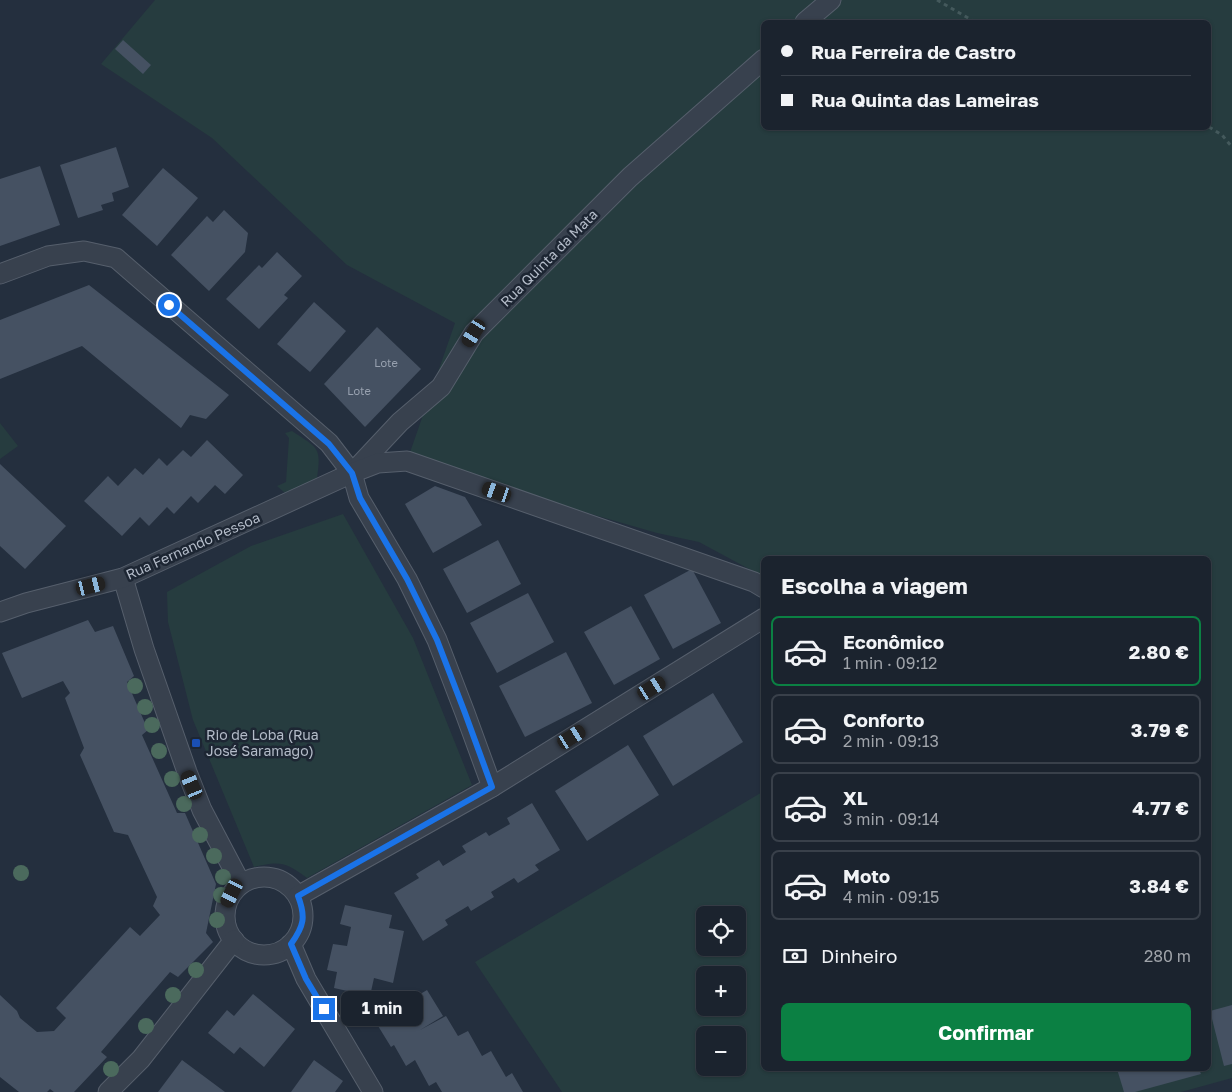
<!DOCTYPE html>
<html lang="pt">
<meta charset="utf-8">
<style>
body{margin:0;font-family:"Golos Text",sans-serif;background:#242b36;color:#f1f3f6;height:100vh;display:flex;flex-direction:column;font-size:19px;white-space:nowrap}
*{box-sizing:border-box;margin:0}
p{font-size:16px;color:#a0a4aa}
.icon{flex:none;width:28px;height:28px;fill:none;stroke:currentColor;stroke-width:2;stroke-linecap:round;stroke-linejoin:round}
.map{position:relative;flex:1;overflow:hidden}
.side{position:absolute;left:761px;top:556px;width:450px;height:515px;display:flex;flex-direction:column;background:#1b232e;border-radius:8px;box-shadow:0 1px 4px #0004,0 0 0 1px #39404a}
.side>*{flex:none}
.banner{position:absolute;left:761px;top:20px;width:450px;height:110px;border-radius:8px;box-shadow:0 1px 4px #0004,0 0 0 1px #39404a;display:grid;align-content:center;height:110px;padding:0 20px;background:#1b232e}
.tools{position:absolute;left:696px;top:906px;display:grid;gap:10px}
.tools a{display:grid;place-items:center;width:50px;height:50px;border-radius:8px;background:#1b232e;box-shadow:0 1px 4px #0004,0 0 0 1px #39404a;font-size:25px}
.end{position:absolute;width:22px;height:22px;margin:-11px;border:6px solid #1a73e8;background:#fff;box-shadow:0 0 0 2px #fff}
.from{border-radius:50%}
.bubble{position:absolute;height:35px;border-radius:8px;background:#1b232e;box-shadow:0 1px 4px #0004,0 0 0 1px #39404a;font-size:16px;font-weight:700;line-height:35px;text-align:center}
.car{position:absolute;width:15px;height:30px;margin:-15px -8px;border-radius:6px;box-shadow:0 0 4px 1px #0007;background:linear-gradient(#222 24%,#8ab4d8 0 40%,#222 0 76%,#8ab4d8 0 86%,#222 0)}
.banner b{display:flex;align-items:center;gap:18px;height:48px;font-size:19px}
.banner b+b{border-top:1px solid #39404a}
.banner i{width:12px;height:12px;background:#f1f3f6}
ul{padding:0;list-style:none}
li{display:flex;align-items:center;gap:15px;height:70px;margin:0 10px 8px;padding:0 10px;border:2px solid #39404a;border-radius:8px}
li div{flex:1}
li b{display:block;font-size:19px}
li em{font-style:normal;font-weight:700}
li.selected{border-color:#0b8043}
li>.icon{width:45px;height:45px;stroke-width:1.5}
h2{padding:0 20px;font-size:22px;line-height:60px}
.pay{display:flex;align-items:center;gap:12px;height:55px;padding:0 20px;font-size:19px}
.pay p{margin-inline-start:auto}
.cta{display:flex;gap:10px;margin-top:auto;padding:10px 20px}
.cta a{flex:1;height:58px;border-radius:8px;background:#0b8043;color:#fff;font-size:20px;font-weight:700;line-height:58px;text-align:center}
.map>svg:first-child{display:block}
.green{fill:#263c3f;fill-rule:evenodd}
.building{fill:#455162}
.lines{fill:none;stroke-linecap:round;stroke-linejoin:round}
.street-casing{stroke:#565f6c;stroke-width:21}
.path{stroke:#44595c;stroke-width:3;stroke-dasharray:4 4;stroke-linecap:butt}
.street{stroke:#38414e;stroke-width:19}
.tree{fill:#4b6a5d}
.route{stroke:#1a73e8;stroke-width:6}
.transit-dot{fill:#1a4fb4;stroke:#1d2633;stroke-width:2}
.labels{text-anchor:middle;stroke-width:5;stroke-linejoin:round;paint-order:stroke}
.number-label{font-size:11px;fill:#98a1af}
.street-label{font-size:14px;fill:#b4bcc9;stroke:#1d2633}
.poi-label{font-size:14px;fill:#b4bcc9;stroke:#1d2633;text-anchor:start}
</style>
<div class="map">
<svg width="1232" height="1092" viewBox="0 0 1232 1092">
<rect width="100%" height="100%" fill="#242f3e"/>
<g class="green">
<path d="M155,0h1077v1078l-51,14h-619l-87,-130 289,-171v278h445v-510h-445v18l-65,-35 -42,-9 -250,-72 48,-138 -108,-58 -135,-127 -111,-74zM764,22h445v106h-445zM705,915h33v33h-33zM705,975h33v33h-33zM705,1035h33v33h-33z"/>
<path d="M0,423l18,23 -18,13z"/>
<path d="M292,431c25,17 30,15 25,47l-9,6 -23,9 -8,-7 9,-4 3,-44 -4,-5z"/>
<path d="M343,514l70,124 59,147 -165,93c-22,-16 -27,-17 -53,-11l-61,-147 -25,-98 -1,-30 84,-46z"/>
</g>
<g class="building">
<path d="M123,40l28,25 -8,9 -28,-25z"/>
<path d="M116,147l13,40 -17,6 2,8 -13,4 2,5 -25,8 -18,-53z"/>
<path d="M40,166l20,59 -60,21v-67z"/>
<path d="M163,168l35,30 -41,48 -35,-31z"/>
<path d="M224,210l24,23 -3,19 -36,39 -38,-36 36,-39 6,6z"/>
<path d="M277,252l25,24 -18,19 4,3 -29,31 -33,-30 33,-34 3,3z"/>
<path d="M89,285l140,110 -23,24 -16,-4 -9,13 -99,-82 -82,33v-59z"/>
<path d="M314,302l32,29 -36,41 -33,-28z"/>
<path d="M377,327l44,42 -56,58 -41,-43z"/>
<path d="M207,440l36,35 -18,19 -10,-9 -17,18 -7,-7 -17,18 -7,-7 -18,19 -9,-9 -18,19 -38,-35 24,-25 10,10 17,-18 8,7 16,-17 8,8 16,-16 8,7z"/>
<path d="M0,464l66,62 -41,43 -25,-23z"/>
<path d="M435,486l30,11 17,28 -49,28 -28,-49z"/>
<path d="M498,540l23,44 -54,29 -24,-44z"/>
<path d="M692,569l29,54 -48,26 -29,-54z"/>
<path d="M528,593l26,49 -57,31 -27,-50z"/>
<path d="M631,606l29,53 -46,26 -30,-53z"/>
<path d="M88,620l7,12 18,-6 21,50 -7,6 21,48 -6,5 35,78h8l31,71 -10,49 7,9 -35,35 -8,-5 -69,80 6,5 -33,35h-20l-4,-3 -3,3h-28l-19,-15v-82l17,16 3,7 17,14 17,-1 12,-13 -10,-10 74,-81 10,9 20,-21 -7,-9 4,-9 -29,-62 -14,-3 -34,-77 4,-7 -19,-50 5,-5 -7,-12 -41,17 -20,-45z"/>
<path d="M566,652l26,51 -67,34 -26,-51z"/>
<path d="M713,693l30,49 -70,44 -30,-50z"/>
<path d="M628,745l31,50 -72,46 -32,-50z"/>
<path d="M532,803l28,47 -25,15 4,5 -21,13 -4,-5 -23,14 3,5 -23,14 -3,-5 -23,14 3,5 -25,16 -29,-48 25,-15 -3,-4 23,-14 4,6 23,-14 -4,-6 24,-14 3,4 21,-12 -3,-6z"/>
<path d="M345,905l47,10 -3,13 15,3 -11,52 -19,-5 -4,18 -36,-8 3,-16 -10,-2 6,-26 14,2 4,-19 -11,-3z"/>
<path d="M427,990l16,26 -23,14 26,-14 12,20 10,-5 14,25 9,-5 15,26 6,-4 11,19h-81l-6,-10 -7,4 -14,-26 -9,6 -12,-21 -3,2 -16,-26z"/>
<path d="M253,994l42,35 -31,38 -24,-20 -6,7 -26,-21 19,-23 7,6z"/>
<path d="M1232,1005v59l-8,2 -14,-55z"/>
<path d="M182,1060l43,32h-67z"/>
<path d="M314,1060l29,21 -8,11h-44z"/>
<path d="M1117,1069h82l2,5 -66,18h-11z"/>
</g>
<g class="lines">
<defs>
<g id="street">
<path d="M805,22l26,-22"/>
<path d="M0,274l48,-18 36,-5 32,7 213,185 23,30 7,25 48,81 30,61 28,73 27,74"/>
<path d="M355,470l45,-48 41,-35 33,-54 156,-156 134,-118"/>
<path d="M123,578l21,71 43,123 15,38 39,74"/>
<path d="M0,612l26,-9 97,-25 229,-105 26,-10 29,-2 347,121 10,6"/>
<circle cx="264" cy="916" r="39"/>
<path d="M298,896l194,-109 272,-169"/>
<path d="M291,944l15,35 67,113"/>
<path d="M108,1092l33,-33 93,-119"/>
</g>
</defs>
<use href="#street" class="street-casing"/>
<g class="path">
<path d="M937,0l38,22"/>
<path d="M1209,127l13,8 10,12"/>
</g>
<use href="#street" class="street"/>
</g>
<g class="tree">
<circle cx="135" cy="686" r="8"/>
<circle cx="145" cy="707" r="8"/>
<circle cx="152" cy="725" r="8"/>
<circle cx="159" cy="751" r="8"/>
<circle cx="172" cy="779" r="8"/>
<circle cx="184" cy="804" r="8"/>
<circle cx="200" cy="835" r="8"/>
<circle cx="214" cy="856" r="8"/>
<circle cx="21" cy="873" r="8"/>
<circle cx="223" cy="877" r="8"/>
<circle cx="221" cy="895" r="8"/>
<circle cx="217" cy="920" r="8"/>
<circle cx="196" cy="970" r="8"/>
<circle cx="173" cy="995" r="8"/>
<circle cx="146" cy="1026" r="8"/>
<circle cx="111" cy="1069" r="8"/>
</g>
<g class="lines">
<path class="route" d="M169,305l160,139 23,29 8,25 47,81 30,61 28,73 27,74 -194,109c8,21 6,30 -7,48l15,35 18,30"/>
</g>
<rect class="transit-dot" x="191" y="738" width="10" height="10" rx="2.5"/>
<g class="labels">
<g class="number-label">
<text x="386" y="367">Lote</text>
<text x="359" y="395">Lote</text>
</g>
<g class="street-label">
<text transform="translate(549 258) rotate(-45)" y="5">Rua Quinta da Mata</text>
<text transform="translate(193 546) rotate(-24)" y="5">Rua Fernando Pessoa</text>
</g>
<g class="poi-label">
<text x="206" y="740">Rio de Loba (Rua<tspan x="206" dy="16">José Saramago)</tspan></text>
</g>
</g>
</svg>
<div class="tools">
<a><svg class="icon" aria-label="locate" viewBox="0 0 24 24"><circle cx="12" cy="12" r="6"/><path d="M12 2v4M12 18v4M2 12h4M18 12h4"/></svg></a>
<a>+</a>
<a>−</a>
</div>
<i class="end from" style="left:169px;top:305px"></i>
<i class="end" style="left:324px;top:1009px"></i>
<div class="bubble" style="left:341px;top:991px;width:82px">1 min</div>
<i class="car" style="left:474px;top:333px;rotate:212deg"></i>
<i class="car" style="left:497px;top:492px;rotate:289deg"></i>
<i class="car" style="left:91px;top:586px;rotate:76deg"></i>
<i class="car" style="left:652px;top:688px;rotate:58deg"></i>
<i class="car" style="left:572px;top:737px;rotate:58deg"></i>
<i class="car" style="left:192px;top:785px;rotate:337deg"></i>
<i class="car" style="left:232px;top:893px;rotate:206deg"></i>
<div class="banner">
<b><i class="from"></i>Rua Ferreira de Castro</b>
<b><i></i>Rua Quinta das Lameiras</b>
</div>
<section class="side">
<h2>Escolha a viagem</h2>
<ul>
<li class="selected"><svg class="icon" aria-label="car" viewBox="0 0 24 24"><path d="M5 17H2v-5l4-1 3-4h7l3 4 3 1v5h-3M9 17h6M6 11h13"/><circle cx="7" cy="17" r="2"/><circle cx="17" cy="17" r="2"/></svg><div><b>Econômico</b><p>1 min · 09:12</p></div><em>2.80 €</em></li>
<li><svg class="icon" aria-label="car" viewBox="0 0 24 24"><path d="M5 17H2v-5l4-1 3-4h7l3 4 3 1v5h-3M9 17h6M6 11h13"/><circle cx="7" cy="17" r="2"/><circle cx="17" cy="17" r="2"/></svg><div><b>Conforto</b><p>2 min · 09:13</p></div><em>3.79 €</em></li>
<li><svg class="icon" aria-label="car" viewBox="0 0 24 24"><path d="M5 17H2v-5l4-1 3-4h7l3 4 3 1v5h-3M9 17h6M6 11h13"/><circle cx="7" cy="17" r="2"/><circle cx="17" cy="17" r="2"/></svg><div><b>XL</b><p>3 min · 09:14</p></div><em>4.77 €</em></li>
<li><svg class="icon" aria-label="car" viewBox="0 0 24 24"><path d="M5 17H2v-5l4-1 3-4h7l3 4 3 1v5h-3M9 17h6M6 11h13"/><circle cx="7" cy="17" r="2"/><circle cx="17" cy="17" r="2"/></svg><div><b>Moto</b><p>4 min · 09:15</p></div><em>3.84 €</em></li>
</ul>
<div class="pay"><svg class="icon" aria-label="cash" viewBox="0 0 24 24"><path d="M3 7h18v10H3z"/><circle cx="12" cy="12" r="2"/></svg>Dinheiro<p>280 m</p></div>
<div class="cta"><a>Confirmar</a></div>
</section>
</div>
